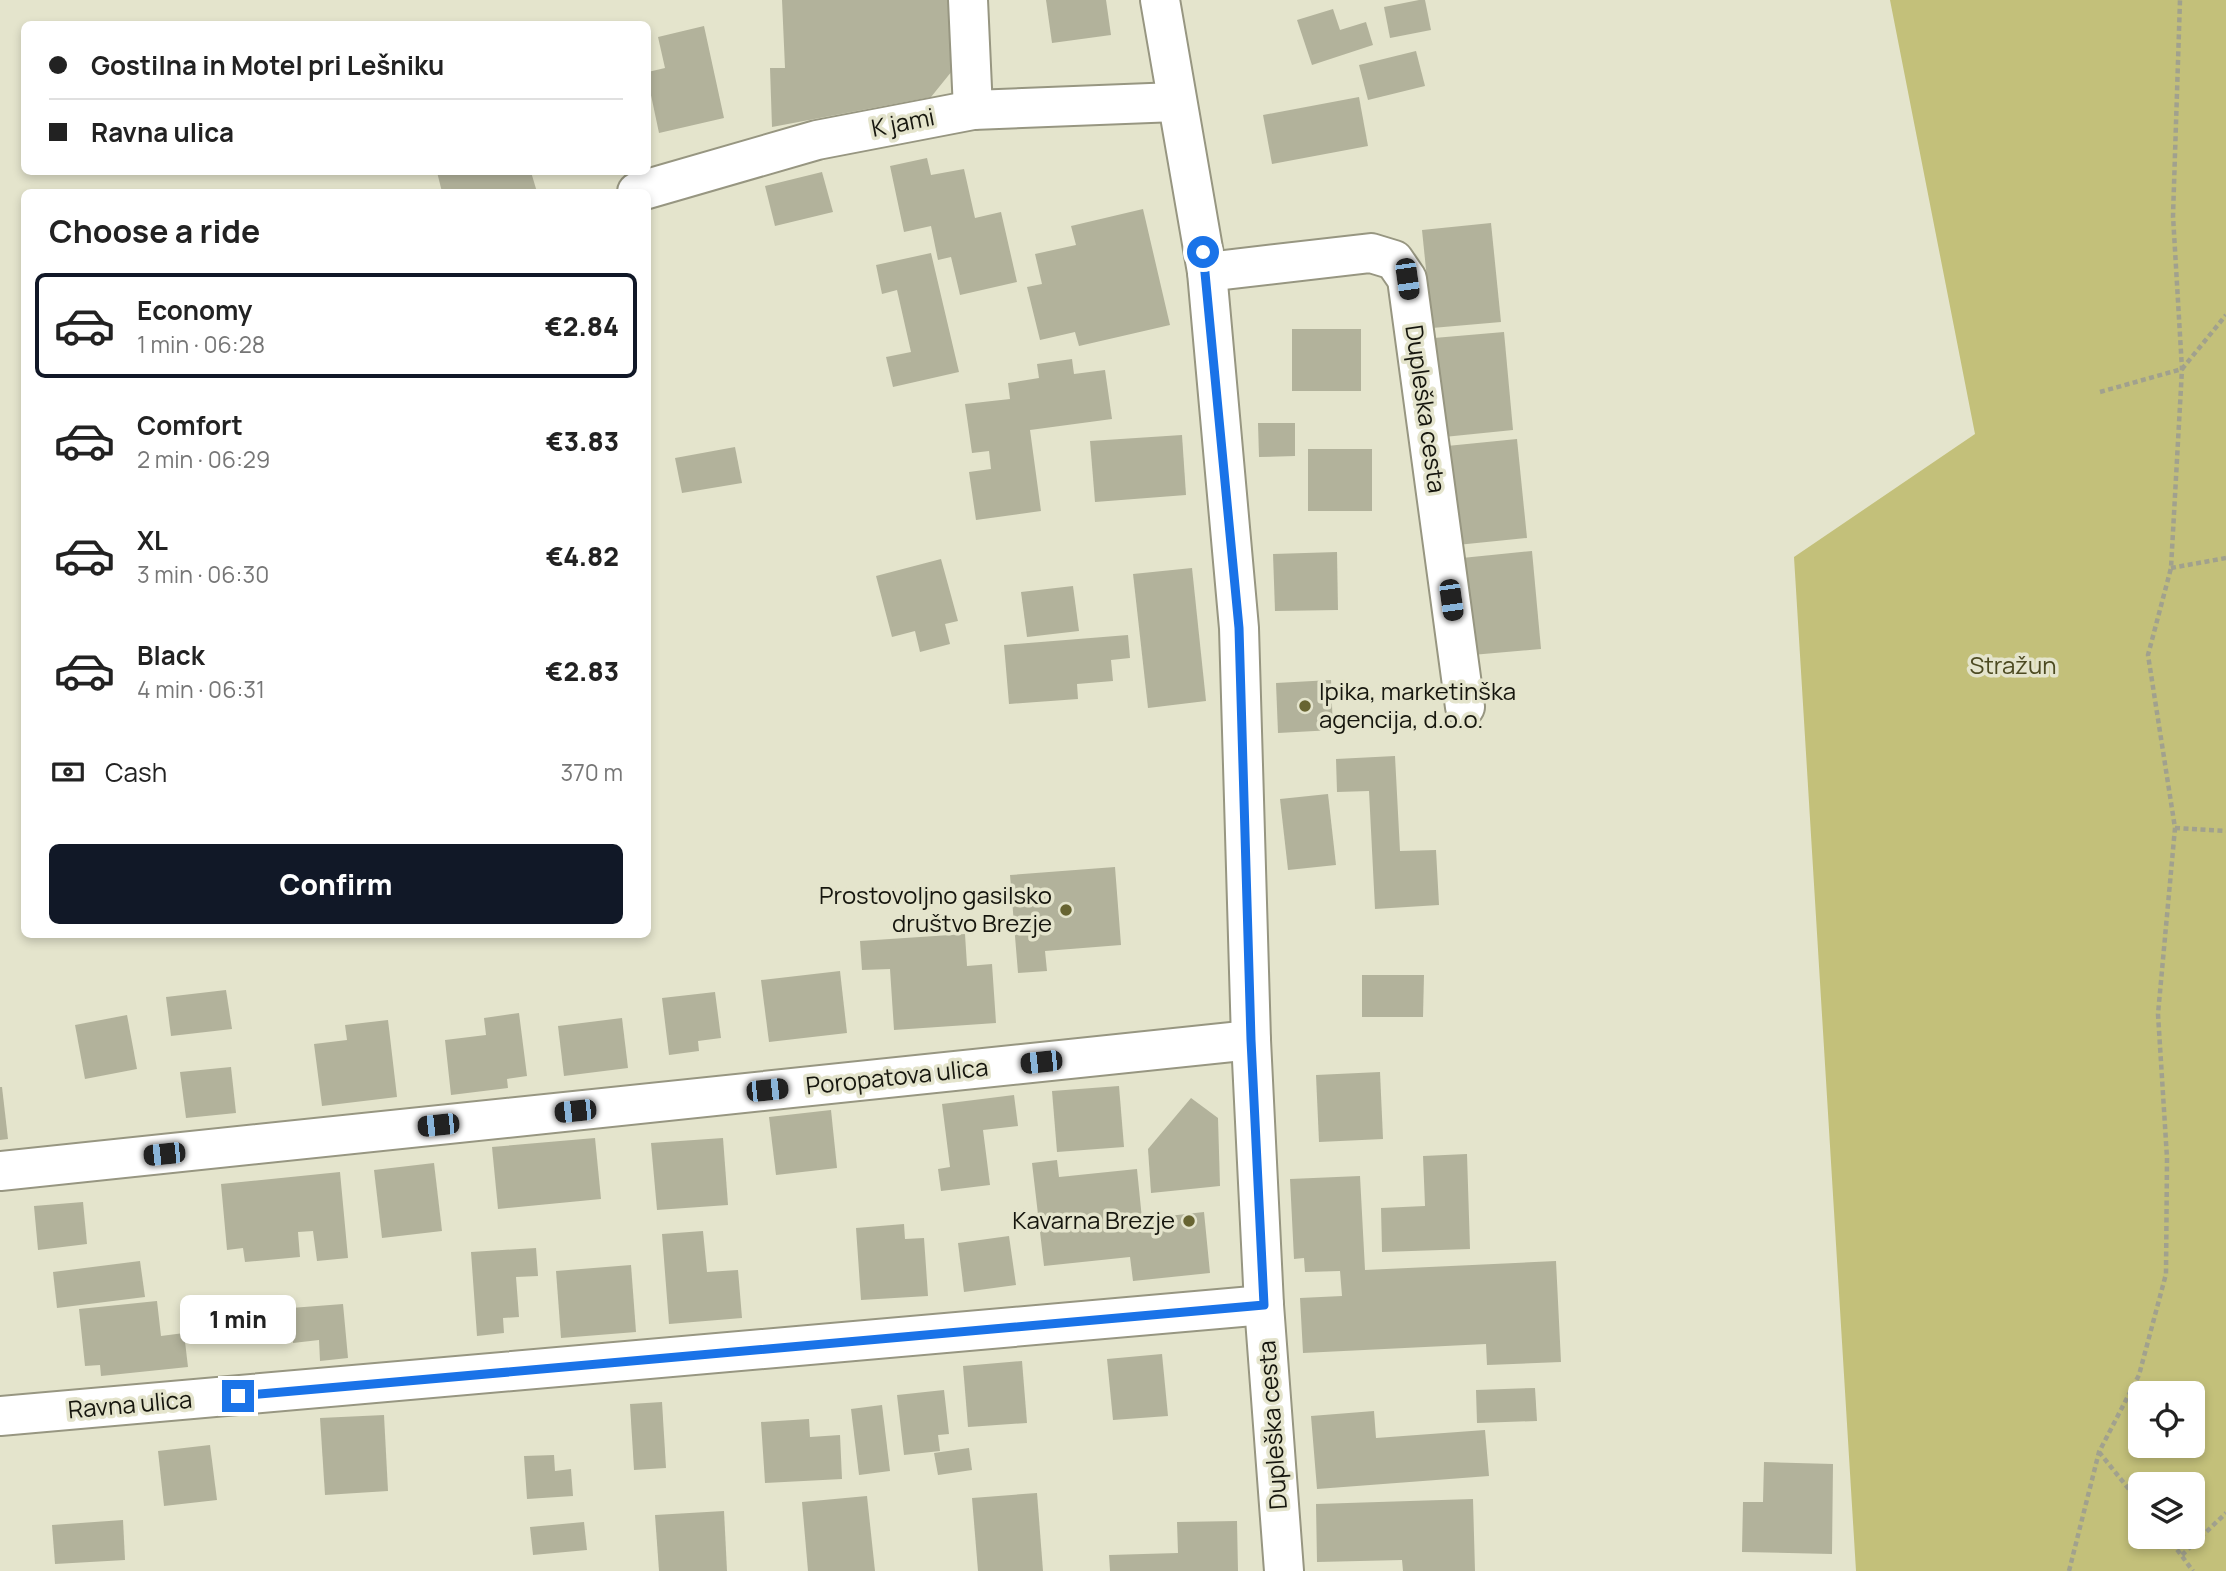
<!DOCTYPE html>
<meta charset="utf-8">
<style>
body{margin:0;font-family:Manrope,sans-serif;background:#f6f6f6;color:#222;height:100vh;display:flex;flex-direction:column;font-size:26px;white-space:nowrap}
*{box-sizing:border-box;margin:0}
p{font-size:23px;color:#767676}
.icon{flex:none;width:38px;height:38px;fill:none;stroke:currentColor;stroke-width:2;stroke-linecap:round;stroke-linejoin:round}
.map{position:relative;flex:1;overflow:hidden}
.sheet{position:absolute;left:21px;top:189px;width:630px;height:749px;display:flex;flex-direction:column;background:#fff;border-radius:10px;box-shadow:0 4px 10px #0003}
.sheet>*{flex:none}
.guide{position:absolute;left:21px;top:21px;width:630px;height:154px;border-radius:10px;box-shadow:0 4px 10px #0003;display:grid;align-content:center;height:154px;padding:0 28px;background:#fff}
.fabs{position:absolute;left:2128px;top:1381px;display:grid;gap:14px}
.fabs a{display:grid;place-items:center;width:77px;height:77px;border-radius:10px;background:#fff;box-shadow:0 4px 10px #0003;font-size:35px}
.end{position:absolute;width:32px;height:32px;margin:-16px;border:9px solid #1a73e8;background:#fff;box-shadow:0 0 0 4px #fff}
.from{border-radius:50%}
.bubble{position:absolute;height:49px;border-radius:10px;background:#fff;box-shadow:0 4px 10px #0003;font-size:23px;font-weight:800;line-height:49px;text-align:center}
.car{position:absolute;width:21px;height:42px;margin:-21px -10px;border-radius:9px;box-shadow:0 0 5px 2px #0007;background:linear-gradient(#222 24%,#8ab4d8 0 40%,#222 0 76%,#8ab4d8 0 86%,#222 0)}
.guide b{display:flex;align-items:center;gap:24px;height:66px;font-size:26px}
.guide b+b{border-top:2px solid #e0e0e0}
.guide i{width:18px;height:18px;background:#222}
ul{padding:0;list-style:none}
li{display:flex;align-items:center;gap:21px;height:105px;margin:0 14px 10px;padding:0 14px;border:4px solid transparent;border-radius:10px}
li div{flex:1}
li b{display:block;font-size:26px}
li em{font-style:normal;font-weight:800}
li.selected{border-color:#111827}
li>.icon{width:63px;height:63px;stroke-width:1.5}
h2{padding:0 28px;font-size:32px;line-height:84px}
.pay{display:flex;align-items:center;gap:18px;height:77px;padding:0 28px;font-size:26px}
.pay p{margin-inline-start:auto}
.cta{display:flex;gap:14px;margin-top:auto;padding:14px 28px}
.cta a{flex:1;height:80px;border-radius:10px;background:#111827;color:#fff;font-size:28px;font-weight:800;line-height:80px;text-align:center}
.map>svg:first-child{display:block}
.green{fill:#c3c07a;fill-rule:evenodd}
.building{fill:#b2b29b}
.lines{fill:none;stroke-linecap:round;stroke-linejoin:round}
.street-casing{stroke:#979681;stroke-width:42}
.secondary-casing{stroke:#979681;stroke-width:42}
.path{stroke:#a1a18e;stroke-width:4.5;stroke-dasharray:5 3.5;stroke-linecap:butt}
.street{stroke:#fff;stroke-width:38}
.secondary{stroke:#fff;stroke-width:38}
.route{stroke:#1a73e8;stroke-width:9}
.poi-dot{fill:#676431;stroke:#e4e4cc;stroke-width:2.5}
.labels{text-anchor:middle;stroke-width:7;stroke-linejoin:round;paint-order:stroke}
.street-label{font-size:24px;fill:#16160e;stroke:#e4e4cc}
.park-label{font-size:24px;fill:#4c4a21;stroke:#e4e4cc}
.poi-label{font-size:24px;fill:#16160e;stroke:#e4e4cc;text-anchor:end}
</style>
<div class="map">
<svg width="2226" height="1571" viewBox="0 0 2226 1571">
<rect width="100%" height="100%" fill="#e4e4cc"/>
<path class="green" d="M1890,0h336v1571h-370l-62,-1014 181,-123zM2140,1393h53v53h-53zM2140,1484h53v52h-53z"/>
<g class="building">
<path d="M782,0h167l3,71 -21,26 -159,30 -2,-59h15z"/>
<path d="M1046,0h60l5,35 -59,8z"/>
<path d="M1419,0h6l6,30 -41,8 -6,-31z"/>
<path d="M1333,9l7,21 26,-8 7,23 -61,20 -15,-45z"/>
<path d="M704,26l20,92 -65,15 -11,-52v-9l17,-4 -7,-31z"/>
<path d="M1416,51l9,35 -57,14 -9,-35z"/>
<path d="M1359,97l9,49 -96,18 -9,-49z"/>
<path d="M927,158l4,17 33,-6 11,49 26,-6 16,70 -57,13 -9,-38 -13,3 -7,-34 -27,6 -14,-66z"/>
<path d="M437,172h94l6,20h-95z"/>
<path d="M822,172l11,40 -58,14 -10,-40z"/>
<path d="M1143,209l27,116 -91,21 -4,-14 -35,8 -13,-53 15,-3 -7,-30 41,-9 -5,-19z"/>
<path d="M1491,223l10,99 -69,6 -10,-98z"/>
<path d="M931,253l28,119 -66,15 -7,-30 25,-5 -14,-62 -15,4 -6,-29z"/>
<rect x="1292" y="329" width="69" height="62"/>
<path d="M1504,332l9,98 -69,7 -10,-99z"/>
<path d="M1072,359l2,15 31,-4 7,49 -82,11 11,81 -65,9 -7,-48 22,-3 -2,-18 -17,2 -7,-49 45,-5 -2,-16 31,-5 -2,-14z"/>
<path d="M1258,423h37v33l-36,1z"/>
<path d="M1182,435l4,60 -91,7 -5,-61z"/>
<path d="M1517,439l10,99 -70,7 -10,-99z"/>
<path d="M735,447l7,36 -60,10 -7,-35z"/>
<rect x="1308" y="449" width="64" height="62"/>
<path d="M1532,551l9,98 -69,6 -10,-97z"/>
<path d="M1337,552l1,58 -63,1 -2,-57z"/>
<path d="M941,559l17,62 -13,3 5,20 -30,8 -5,-21 -23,6 -16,-61z"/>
<path d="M1192,568l14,133 -58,7 -15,-134z"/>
<path d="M1073,586l6,45 -52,6 -6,-45z"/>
<path d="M1128,635l2,23 -19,2 2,21 -36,3 1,15 -69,5 -5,-59z"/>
<path d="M1331,680l2,50 -55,3 -2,-50z"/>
<path d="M1395,756l5,95 36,-1 3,55 -64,4 -6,-118 -32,1 -1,-33z"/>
<path d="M1328,794l8,71 -48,5 -8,-71z"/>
<path d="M1115,867l6,78 -76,6 2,20 -29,2 -8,-98z"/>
<path d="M965,934l2,32 25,-2 4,59 -102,7 -4,-61 -28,1 -2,-29z"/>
<path d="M840,971l7,62 -78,9 -8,-62z"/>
<path d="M1362,975h62l-1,42h-61z"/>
<path d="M226,990l6,39 -61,7 -5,-39z"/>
<path d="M715,992l6,46 -23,3 1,10 -30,4 -7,-57z"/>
<path d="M519,1013l8,63 -20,3 1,9 -57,7 -6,-55 41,-5 -2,-17z"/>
<path d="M127,1015l10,54 -52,10 -10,-54z"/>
<path d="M622,1018l6,50 -64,8 -6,-50z"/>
<path d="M388,1020l9,77 -75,9 -8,-62 33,-4 -2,-15z"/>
<path d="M231,1067l5,46 -50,5 -6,-46z"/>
<path d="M1380,1072l3,67 -64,3 -3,-67z"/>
<path d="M1119,1086l5,61 -67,5 -5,-61z"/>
<path d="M0,1087h2l6,52 -8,1z"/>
<path d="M1014,1095l4,31 -35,4 7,55 -49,6 -3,-22 12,-2 -8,-63z"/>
<path d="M1191,1098l27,20 2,68 -69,7 -3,-44z"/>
<path d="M831,1110l6,58 -61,7 -7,-58z"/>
<path d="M595,1138l6,61 -103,10 -6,-62z"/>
<path d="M723,1138l5,67 -71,5 -6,-67z"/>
<path d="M1467,1154l3,95 -88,3 -1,-44 44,-2 -2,-50z"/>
<path d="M1057,1160l2,17 78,-8 5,50 62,-7 6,61 -77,8 -3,-24 -86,9 -12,-103z"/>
<path d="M434,1163l8,68 -60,7 -8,-68z"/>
<path d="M340,1172l8,86 -31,3 -4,-30 -15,1 2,25 -55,5 -2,-14 -16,2 -6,-66z"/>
<path d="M1360,1176l5,94 191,-9 5,101 -74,3 -1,-21 -183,9 -3,-55 42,-2 -2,-25 -35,1 -1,-14 -10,1 -4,-80z"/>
<path d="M83,1202l4,42 -49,6 -4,-44z"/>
<path d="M904,1224l1,15 19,-1 4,58 -67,4 -5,-72z"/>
<path d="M703,1231l4,41 31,-2 4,48 -73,6 -7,-90z"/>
<path d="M1009,1236l7,49 -52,7 -6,-49z"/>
<path d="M536,1248l2,28 -22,1 3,40 -16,1 1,15 -27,3 -6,-84z"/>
<path d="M140,1261l5,36 -88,11 -4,-36z"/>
<path d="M631,1265l5,67 -75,6 -5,-67z"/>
<path d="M157,1301l4,35 23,-3 4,34 -87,9 -1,-11 -15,1 -6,-57z"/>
<path d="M343,1304l5,54 -28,3 -1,-21 -26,3 -2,-35z"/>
<path d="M1162,1354l6,62 -55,4 -6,-61z"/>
<path d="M1022,1361l5,62 -59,4 -5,-61z"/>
<path d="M1535,1388l2,33 -60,2 -1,-33z"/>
<path d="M944,1390l5,44 -11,1 2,16 -36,4 -7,-60z"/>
<path d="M662,1402l4,66 -32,2 -4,-66z"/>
<path d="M882,1405l8,66 -31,4 -8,-66z"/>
<path d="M1374,1411l2,27 109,-8 4,46 -172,13 -6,-73z"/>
<path d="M384,1415l4,76 -63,4 -5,-77z"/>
<path d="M809,1419l1,18 30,-2 2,44 -77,4 -4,-61z"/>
<path d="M210,1445l7,55 -53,6 -6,-55z"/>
<path d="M969,1448l3,22 -34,5 -4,-22z"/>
<path d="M554,1455l1,16 16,-2 2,27 -46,3 -3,-43z"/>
<path d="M1764,1462l69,2 -1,90 -90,-2 1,-50h20z"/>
<path d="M1037,1493l6,78h-65l-6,-73z"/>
<path d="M867,1496l8,75h-67l-6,-69z"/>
<path d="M1473,1499l2,72h-72l-1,-11 -85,2 -1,-58z"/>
<path d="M724,1511l3,60h-68l-4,-56z"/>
<path d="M123,1520l2,40 -70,4 -3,-39z"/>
<path d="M1237,1521l1,50h-128l-1,-16 69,-2 -1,-31z"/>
<path d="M584,1522l3,28 -54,5 -3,-28z"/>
</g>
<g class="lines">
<defs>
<g id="street">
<path d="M968,0l5,110"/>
<path d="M637,192l180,-52 156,-30 203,-8"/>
<path d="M1207,272l164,-19 23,7 13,19 58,428"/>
<path d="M0,1171l1251,-131"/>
<path d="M0,1416l1264,-111"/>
</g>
<path id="secondary" d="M1160,0l47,272 32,356 12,412 13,265 20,266"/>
</defs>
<use href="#street" class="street-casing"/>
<use href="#secondary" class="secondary-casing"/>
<g class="path">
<path d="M2100,392l82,-23 44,-54"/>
<path d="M2171,568l55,-10"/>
<path d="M2175,828l51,3"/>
<path d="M2099,1452l41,51"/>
<path d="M2167,1536l26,35"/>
<path d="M2182,1555l44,-42"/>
<path d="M2069,1571l30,-119 40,-77 27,-101 1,-116 -9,-144 17,-186 -27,-173 23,-87 11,-199 -9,-153 7,-216"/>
</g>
<use href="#street" class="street"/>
<use href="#secondary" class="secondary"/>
</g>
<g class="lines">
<path class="route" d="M238,1396l1026,-91 -13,-265 -12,-412 -36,-376"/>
</g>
<g class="poi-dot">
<circle cx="1305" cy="706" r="7"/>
<circle cx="1066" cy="910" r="7"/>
<circle cx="1189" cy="1221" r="7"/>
</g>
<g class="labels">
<g class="street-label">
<text transform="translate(903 123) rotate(-11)" y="8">K jami</text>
<text transform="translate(1425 409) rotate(82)" y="8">Dupleška cesta</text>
<text transform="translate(897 1077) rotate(-6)" y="8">Poropatova ulica</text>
<text transform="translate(130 1405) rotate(-5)" y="8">Ravna ulica</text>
<text transform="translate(1273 1425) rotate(-94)" y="8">Dupleška cesta</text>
</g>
<g class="park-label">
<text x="2013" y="674">Stražun</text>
</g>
<g class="poi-label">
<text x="1319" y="700" text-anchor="start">Ipika, marketinška<tspan x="1319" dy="28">agencija, d.o.o.</tspan></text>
<text x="1052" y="904">Prostovoljno gasilsko<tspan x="1052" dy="28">društvo Brezje</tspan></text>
<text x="1175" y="1229">Kavarna Brezje</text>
</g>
</g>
</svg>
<div class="fabs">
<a><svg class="icon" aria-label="locate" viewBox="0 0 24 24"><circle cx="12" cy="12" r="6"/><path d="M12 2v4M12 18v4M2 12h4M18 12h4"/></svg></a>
<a><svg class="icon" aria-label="layers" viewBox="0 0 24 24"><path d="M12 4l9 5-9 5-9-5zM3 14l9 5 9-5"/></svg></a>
</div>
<i class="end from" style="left:1203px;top:252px"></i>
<i class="end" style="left:238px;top:1396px"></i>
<div class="bubble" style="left:180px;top:1295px;width:116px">1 min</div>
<i class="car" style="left:1407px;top:279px;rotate:172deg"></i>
<i class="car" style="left:1451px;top:600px;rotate:172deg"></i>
<i class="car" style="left:1041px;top:1062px;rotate:264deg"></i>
<i class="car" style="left:767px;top:1090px;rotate:84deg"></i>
<i class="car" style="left:575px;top:1111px;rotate:264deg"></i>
<i class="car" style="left:438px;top:1125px;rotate:264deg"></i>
<i class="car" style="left:164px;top:1154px;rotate:264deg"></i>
<div class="guide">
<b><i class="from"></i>Gostilna in Motel pri Lešniku</b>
<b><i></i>Ravna ulica</b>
</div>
<section class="sheet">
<h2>Choose a ride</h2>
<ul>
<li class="selected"><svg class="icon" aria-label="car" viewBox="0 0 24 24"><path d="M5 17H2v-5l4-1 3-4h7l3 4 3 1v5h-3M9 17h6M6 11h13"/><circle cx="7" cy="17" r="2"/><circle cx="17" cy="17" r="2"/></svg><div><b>Economy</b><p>1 min · 06:28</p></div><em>€2.84</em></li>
<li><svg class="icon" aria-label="car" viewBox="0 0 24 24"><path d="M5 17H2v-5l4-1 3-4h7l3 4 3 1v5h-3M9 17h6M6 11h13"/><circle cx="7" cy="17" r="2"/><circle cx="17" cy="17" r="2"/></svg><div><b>Comfort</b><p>2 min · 06:29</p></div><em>€3.83</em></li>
<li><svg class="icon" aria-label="car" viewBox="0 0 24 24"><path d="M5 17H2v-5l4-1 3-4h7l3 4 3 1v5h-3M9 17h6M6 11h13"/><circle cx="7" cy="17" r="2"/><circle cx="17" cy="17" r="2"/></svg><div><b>XL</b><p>3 min · 06:30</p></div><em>€4.82</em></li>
<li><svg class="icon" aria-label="car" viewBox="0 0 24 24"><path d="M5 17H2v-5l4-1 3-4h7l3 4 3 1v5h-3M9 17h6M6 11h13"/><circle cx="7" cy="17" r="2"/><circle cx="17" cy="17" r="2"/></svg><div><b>Black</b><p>4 min · 06:31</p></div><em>€2.83</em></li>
</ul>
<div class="pay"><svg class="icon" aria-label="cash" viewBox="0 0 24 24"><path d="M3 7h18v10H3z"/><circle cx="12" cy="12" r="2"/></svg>Cash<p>370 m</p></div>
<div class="cta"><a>Confirm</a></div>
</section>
</div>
